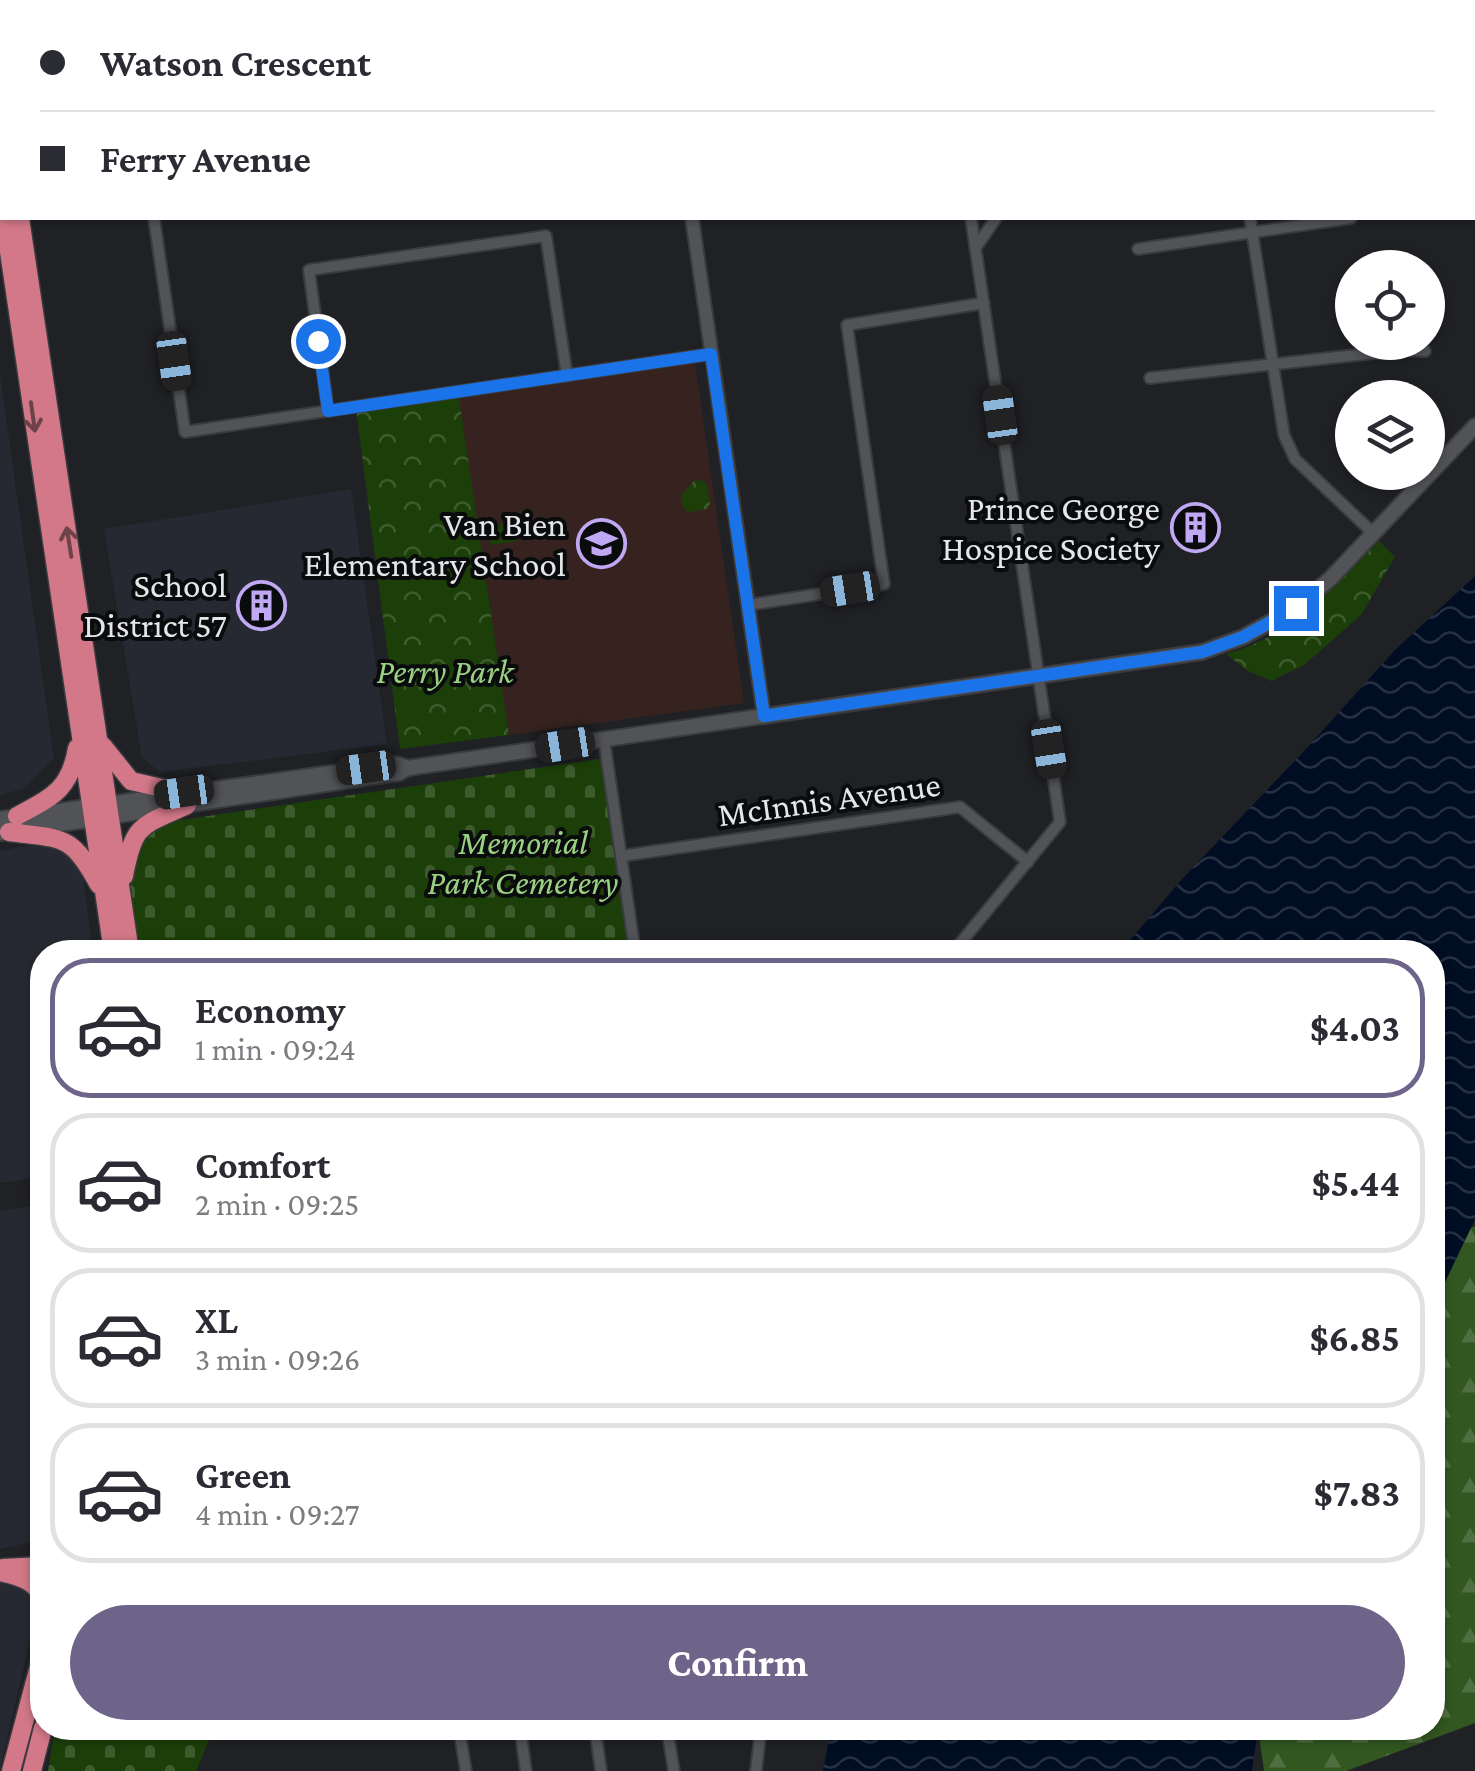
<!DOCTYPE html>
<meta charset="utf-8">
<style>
body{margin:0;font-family:"Crimson Pro",serif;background:#f7f7f7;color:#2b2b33;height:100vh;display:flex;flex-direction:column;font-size:38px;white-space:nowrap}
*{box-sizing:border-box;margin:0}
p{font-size:32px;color:#7c7c81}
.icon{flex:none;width:55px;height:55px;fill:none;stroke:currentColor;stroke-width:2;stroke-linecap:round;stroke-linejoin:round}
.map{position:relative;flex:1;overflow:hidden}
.details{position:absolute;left:30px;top:940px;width:1415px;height:800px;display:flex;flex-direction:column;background:#fff;border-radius:40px;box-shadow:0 2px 8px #0004}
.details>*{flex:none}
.banner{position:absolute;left:0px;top:0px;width:1475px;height:220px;box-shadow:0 2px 8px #0004;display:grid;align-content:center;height:220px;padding:0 40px;background:#fff}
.fabs{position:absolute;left:1335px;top:250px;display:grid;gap:20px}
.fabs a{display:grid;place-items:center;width:110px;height:110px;border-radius:50%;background:#fff;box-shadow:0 2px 8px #0004;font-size:50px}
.end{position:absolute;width:45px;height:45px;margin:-22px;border:12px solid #1a73e8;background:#fff;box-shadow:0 0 0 5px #fff}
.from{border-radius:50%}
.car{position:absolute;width:30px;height:60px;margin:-30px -15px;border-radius:12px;box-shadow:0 0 8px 2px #0007;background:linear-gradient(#222 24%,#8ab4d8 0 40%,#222 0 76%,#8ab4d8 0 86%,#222 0)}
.banner b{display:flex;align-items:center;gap:35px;height:95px;font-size:38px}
.banner b+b{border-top:2px solid #e1e1e2}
.banner i{width:25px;height:25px;background:#2b2b33}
ul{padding:18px 0 0;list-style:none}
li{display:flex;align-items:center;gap:30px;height:140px;margin:0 20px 15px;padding:0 20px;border:5px solid #e1e1e2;border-radius:40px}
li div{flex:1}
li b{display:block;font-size:38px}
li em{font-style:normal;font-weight:700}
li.current{border-color:#6e6389}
li>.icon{width:90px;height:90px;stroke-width:1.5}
.action{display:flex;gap:20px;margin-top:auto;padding:20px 40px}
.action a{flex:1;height:115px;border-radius:60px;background:#6e6389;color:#fff;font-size:40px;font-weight:700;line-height:115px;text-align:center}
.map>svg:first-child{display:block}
.built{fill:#262932}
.education{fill:#362320}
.forest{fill:url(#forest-firs)}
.cemetery{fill:url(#cemetery-stones)}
.park{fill:url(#park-crowns)}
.water{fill:url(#water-waves)}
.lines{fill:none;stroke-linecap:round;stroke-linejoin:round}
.minor-casing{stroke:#3a3b3e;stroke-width:14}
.tertiary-casing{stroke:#3a3b3e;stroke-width:16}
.secondary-casing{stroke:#3a3b3e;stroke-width:18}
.trunk-casing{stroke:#3a3b3e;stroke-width:21}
.minor{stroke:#515357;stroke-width:10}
.tertiary{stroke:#515357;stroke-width:12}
.secondary{stroke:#515357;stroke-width:14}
.trunk{stroke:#d27888;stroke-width:18}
.oneway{stroke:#6e424a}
.route{stroke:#1a73e8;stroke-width:12}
.labels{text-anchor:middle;stroke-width:8;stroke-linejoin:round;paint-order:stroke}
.poi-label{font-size:35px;fill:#e5e6e8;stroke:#0a0b0c;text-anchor:end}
.park-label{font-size:35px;font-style:italic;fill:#99d181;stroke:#0a0b0c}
.street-label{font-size:35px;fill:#e5e6e8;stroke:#0a0b0c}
</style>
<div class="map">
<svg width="1475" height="1771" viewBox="0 0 1475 1771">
<defs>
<pattern id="forest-firs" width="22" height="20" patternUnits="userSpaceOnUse" patternTransform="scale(2.5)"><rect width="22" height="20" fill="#325721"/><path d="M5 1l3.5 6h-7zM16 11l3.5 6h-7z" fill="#506f41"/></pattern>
<pattern id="cemetery-stones" width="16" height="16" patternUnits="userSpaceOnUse" patternTransform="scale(2.5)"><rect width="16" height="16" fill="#1c3f09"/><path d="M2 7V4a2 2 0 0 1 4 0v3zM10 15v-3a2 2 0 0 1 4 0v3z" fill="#3d5b2d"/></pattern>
<pattern id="park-crowns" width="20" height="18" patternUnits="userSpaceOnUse" patternTransform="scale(2.5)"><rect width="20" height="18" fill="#1c3f09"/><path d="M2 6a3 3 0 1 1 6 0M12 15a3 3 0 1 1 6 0" fill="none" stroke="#3d5b2d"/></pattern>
<pattern id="water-waves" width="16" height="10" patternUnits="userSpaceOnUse" patternTransform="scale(2.5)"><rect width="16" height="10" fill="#000d23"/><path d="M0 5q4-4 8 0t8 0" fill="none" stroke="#253043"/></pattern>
</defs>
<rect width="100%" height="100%" fill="#202125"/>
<g class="built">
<path d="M0,375l54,384 -29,29 -25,7z"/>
<path d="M351,489l36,255 -227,28 -18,-14 -38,-229z"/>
<path d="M77,835l16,117h-51v224l-42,7v-332z"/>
<path d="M42,1204v301l-11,37 -31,7v-338z"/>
<path d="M0,1576l39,24 -39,169z"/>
</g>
<path class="education" d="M693,349l51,354 -235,32 -52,-350z"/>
<path class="forest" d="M1475,1226v497l-129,48h-82l-6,-43h174l1,-421 38,-79z"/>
<g class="cemetery">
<path d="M605,758l27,194h-493c-5,-30 -16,-66 -6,-96 6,-15 23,-25 34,-34z"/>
<path d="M55,1728h159l-18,43h-148z"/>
</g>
<g class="park">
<path d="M457,385l52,350 -109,14 -45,-348z"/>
<path d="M700,480l7,4 3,21 -3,4 -19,3 -5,-5 -2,-11 13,-15z"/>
<path d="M515,523l3,18 -28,4 -2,-19z"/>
<path d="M1379,541l16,16 -34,58 -57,50 -33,16 -23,-10 -22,-17c68,-19 105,-64 153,-113z"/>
</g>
<g class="water">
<path d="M1475,576v643l-42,88 -1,-355h-312l63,-74 124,-130 87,-97z"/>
<path d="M831,1728h427l-6,43h-429z"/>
</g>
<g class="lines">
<defs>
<g id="minor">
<path d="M510,0l1,2"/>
<path d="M795,0v2"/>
<path d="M939,0v2"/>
<path d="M1216,0v2"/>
<path d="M167,2l17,-2"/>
<path d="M1140,2l2,-2"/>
<path d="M154,218l31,214 526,-78"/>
<path d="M1250,218l34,217 11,24 78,74"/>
<path d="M977,246l19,-28"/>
<path d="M1138,249l213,-31"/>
<path d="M1150,378l251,-28 24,1"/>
<path d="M328,411l-19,-141 237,-34 21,140"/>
<path d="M748,605l136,-21 -37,-259 137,-22"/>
<path d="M604,739l31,213"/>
<path d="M621,856l339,-49 68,55"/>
<path d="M953,952l107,-130 -89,-604"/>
<path d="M459,1728l7,43"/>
<path d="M520,1728l6,43"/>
<path d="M595,1728l6,43"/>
<path d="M667,1728l7,43"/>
<path d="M756,1771l5,-43"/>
</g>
<g id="tertiary">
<path d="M660,0v2"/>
<path d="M692,218l72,498"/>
</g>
<g id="secondary">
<path d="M0,819l396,-55 12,4"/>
<path d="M0,833l399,-60 9,-5 794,-116 41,-15 53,-29 35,-30 144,-152"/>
</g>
<g id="trunk">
<path d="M1471,2v-2"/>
<path d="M1472,40l3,11"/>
<path d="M1472,74l3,5"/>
<path d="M0,75l2,18"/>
<path d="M0,190l2,16"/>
<path d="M4,218l109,734"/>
<path d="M20,218l110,734"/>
<path d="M103,746l28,35 53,12"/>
<path d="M17,816c35,-19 53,-26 60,-68"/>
<path d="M9,832c55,7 62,2 90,53"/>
<path d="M124,876c10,-53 16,-49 63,-71"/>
<path d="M3,1568l39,-2"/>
<path d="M0,1572c17,4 36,8 42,26"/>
<path d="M11,1771l31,-116"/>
<path d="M32,1771l11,-43"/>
</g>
</defs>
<use href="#minor" class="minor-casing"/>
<use href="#tertiary" class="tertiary-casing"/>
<use href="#secondary" class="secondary-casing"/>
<use href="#trunk" class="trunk-casing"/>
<use href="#minor" class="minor"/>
<use href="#tertiary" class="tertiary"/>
<use href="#secondary" class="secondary"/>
<use href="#trunk" class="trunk"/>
</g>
<defs><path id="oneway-shaft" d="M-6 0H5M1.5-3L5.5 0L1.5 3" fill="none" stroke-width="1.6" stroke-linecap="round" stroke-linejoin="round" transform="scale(2.5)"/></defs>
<g class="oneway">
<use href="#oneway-shaft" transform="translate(33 417) rotate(82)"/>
<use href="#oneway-shaft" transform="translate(69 542) rotate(-99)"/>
</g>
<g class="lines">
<path class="route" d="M318,341l10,70 383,-57 53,362 438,-64 41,-15 53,-29"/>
</g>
<defs>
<symbol id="building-ring" viewBox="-11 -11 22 22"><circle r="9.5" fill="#0a0b0c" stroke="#c0a8f3" stroke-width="1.5"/><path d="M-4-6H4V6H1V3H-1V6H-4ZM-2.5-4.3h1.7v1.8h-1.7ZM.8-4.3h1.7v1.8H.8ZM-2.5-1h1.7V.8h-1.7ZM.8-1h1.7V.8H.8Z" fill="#c0a8f3"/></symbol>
<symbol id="school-ring" viewBox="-11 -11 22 22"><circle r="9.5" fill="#0a0b0c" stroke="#c0a8f3" stroke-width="1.5"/><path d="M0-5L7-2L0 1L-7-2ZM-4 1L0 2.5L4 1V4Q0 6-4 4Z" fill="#c0a8f3"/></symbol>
</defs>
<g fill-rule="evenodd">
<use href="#building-ring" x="1168" y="500" width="55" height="55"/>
<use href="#school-ring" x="574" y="516" width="55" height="55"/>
<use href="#building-ring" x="234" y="578" width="55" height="55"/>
</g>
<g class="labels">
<g class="poi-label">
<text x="1160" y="520">Prince George<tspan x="1160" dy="40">Hospice Society</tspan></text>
<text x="566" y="536">Van Bien<tspan x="566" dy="40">Elementary School</tspan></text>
<text x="227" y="597">School<tspan x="227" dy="40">District 57</tspan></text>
</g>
<g class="park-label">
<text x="445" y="683">Perry Park</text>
<text x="523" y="854">Memorial<tspan x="523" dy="40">Park Cemetery</tspan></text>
</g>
<g class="street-label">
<text transform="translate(829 799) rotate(-8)" y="12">McInnis Avenue</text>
</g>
</g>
</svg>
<div class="fabs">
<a><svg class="icon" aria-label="locate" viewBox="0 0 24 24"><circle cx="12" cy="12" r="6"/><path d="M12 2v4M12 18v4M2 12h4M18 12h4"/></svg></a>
<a><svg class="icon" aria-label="layers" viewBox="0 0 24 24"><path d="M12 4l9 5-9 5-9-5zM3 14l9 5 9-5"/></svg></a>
</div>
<i class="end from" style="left:318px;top:341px"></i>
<i class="end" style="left:1296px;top:608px"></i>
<i class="car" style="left:174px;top:361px;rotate:172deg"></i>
<i class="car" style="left:1000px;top:415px;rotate:352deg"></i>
<i class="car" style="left:850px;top:589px;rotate:261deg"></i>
<i class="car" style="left:565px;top:745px;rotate:261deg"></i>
<i class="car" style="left:1049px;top:749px;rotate:171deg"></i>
<i class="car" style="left:366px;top:768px;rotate:262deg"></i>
<i class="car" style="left:184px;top:792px;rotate:262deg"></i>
<div class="banner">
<b><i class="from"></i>Watson Crescent</b>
<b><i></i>Ferry Avenue</b>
</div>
<section class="details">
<ul>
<li class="current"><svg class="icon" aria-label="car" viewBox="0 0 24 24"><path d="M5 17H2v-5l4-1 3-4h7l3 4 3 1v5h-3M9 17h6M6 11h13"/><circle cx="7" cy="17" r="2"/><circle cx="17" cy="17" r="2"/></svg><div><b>Economy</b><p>1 min · 09:24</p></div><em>$4.03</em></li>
<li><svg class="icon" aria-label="car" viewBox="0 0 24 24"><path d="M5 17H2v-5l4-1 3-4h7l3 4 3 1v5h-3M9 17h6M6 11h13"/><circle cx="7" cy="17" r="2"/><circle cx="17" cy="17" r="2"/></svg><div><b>Comfort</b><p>2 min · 09:25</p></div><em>$5.44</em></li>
<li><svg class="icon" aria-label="car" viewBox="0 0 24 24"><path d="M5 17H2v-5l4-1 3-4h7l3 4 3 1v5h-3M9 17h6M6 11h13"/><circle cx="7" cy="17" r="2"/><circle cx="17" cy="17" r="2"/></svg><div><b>XL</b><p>3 min · 09:26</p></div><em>$6.85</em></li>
<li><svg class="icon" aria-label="car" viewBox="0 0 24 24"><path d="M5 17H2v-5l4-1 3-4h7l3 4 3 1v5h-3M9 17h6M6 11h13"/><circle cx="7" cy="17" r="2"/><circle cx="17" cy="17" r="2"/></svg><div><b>Green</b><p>4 min · 09:27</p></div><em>$7.83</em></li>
</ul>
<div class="action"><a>Confirm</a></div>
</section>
</div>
